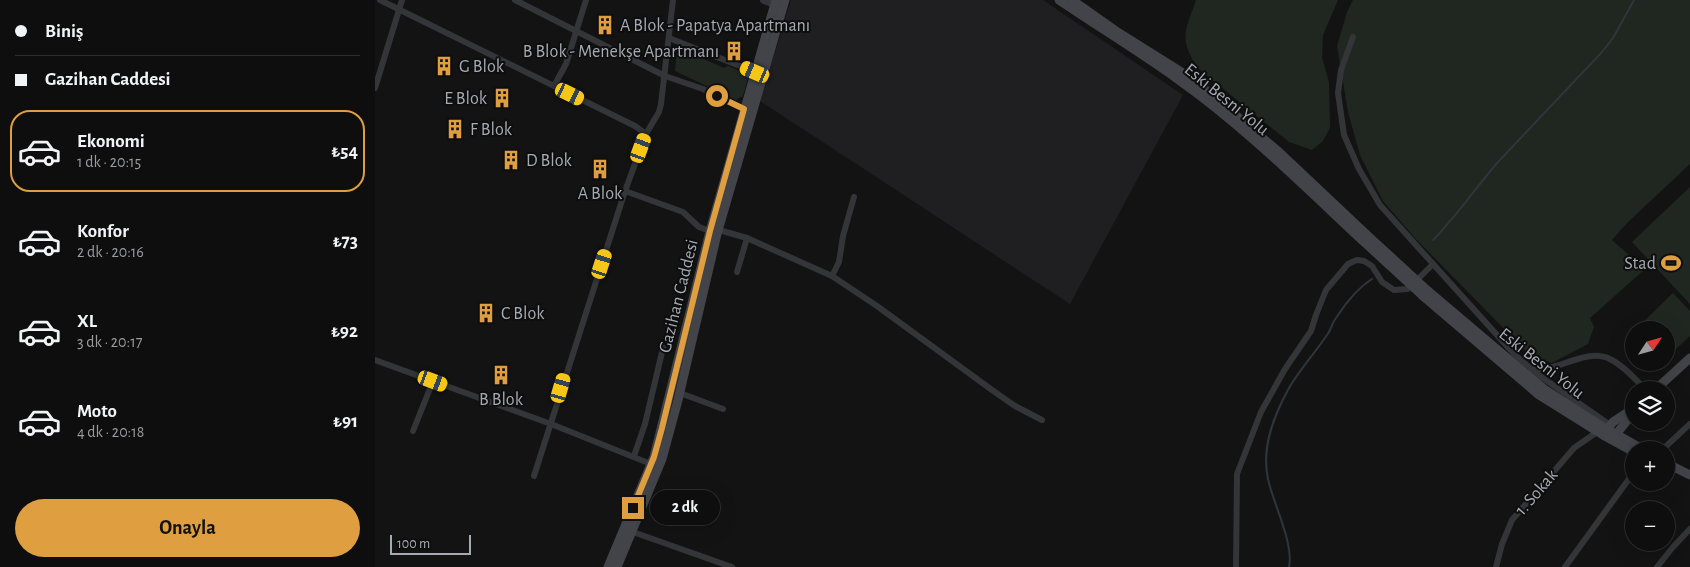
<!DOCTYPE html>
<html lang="tr">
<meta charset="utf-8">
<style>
body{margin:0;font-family:"Alegreya Sans",sans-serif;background:#171718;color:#f1f3f6;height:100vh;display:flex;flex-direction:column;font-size:19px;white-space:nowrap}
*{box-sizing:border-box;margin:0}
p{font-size:16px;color:#9b9c9e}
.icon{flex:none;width:28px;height:28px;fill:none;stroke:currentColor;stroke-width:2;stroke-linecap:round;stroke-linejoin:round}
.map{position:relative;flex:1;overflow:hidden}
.details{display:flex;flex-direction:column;background:#0e0e0f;width:375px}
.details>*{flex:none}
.hud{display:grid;align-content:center;height:110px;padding:0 15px;background:#0e0e0f}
.needle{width:32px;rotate:54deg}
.tools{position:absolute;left:1250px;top:321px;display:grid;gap:10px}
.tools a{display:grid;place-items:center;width:50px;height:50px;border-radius:50%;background:#0e0e0f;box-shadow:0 5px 20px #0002,0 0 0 1px #2e2e2f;font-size:25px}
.scale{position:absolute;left:15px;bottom:12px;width:81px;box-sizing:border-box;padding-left:5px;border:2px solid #a6abb3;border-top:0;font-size:14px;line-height:18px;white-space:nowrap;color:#a6abb3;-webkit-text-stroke:4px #0e0e0f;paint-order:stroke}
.end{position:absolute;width:22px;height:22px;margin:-11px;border:6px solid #df9e40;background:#111;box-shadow:0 0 0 2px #111}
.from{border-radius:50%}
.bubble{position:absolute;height:35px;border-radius:18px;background:#0e0e0f;box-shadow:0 5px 20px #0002,0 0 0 1px #2e2e2f;font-size:16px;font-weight:700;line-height:35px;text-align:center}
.car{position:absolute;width:15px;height:30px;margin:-15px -8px;border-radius:6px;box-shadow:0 0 4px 1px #0007;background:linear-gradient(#f5c518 24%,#345 0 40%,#f5c518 0 76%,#345 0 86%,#f5c518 0)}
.hud b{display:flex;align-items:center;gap:18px;height:48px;font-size:19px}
.hud b+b{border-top:1px solid #2e2e2f}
.hud i{width:12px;height:12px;background:#f1f3f6}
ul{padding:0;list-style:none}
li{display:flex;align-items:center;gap:15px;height:82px;margin:0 10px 8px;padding:0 5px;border:2px solid transparent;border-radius:20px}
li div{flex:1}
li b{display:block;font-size:19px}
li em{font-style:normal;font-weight:700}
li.on{border-color:#df9e40}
li>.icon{width:45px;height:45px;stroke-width:1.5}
.cta{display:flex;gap:10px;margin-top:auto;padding:10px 15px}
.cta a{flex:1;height:58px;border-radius:30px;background:#df9e40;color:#111;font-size:20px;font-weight:700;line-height:58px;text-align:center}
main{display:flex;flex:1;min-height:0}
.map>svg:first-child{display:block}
.built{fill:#1f1f21}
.green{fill:#202720}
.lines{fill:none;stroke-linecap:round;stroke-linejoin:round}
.stream{stroke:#2e363c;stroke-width:2}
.minor{stroke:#343539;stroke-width:6}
.tertiary{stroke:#343539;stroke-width:8}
.secondary{stroke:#424449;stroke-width:9}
.secondary-bridge{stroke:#424449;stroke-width:9}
.route{stroke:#df9e40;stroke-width:6}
.labels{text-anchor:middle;stroke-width:4;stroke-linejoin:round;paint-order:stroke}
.poi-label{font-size:18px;fill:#a6abb3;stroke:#0e0e0f;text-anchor:start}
.street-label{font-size:18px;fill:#a6abb3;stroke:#0e0e0f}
</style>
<main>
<section class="details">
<div class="hud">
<b><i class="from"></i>Biniş</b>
<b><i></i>Gazihan Caddesi</b>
</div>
<ul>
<li class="on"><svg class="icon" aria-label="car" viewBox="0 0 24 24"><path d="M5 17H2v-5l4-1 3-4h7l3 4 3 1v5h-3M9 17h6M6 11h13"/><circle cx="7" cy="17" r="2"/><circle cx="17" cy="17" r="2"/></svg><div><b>Ekonomi</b><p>1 dk · 20:15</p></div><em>₺54</em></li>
<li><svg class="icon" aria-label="car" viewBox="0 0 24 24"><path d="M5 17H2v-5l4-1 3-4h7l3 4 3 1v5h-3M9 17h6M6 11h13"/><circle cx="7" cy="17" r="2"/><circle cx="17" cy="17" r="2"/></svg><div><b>Konfor</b><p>2 dk · 20:16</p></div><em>₺73</em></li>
<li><svg class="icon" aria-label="car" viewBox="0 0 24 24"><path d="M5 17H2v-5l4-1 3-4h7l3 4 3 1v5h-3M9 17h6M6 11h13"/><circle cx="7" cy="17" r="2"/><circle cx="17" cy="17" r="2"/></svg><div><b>XL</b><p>3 dk · 20:17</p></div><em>₺92</em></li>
<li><svg class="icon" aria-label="car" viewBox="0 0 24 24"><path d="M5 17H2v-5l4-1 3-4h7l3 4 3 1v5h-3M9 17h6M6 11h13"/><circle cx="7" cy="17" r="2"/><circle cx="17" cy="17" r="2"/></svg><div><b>Moto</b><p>4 dk · 20:18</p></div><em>₺91</em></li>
</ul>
<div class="cta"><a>Onayla</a></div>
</section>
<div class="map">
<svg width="1315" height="567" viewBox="0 0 1315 567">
<rect width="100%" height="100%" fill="#131314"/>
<path class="built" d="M416,0h252l140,95 -113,209 -310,-203z"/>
<g class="green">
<path d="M821,0h142l-15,35 -1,23 7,24 1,46 -7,13 -11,9 -23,-8 -90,-73c-21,-29 -14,-38 -3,-69z"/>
<path d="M978,0h337v164l-63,59 -15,17 33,29 -55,49 4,9 -6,17 -36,19 -21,-7 -117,-119 -31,-36 -23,-46 -12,-43 -11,-66 10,-34z"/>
<path d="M303,44l17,7 2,5 27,12 4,-2 21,9 -6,21 -7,4 -61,-29z"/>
<path d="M1315,187v117l-58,-62z"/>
<path d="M1298,293l17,18v25l-24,22v-28h-31z"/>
</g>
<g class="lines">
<g class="stream">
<path d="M1058,240c24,-24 43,-53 65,-78l104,-110 11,-14 21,-38"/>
<path d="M914,567c5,-24 -16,-64 -21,-88 -7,-32 6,-64 21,-91 11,-19 26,-35 38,-53 4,-5 5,-12 9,-17 9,-14 22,-30 36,-39"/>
</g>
<g class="minor">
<path d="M5,0l255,126 11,8"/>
<path d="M140,0l150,76 38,13 41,20"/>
<path d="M978,37l-12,33 -3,23 6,42 15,34 21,36 135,150 25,21 70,49"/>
<path d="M294,38l86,34"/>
<path d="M179,86l12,-22 20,-64"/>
<path d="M0,88l27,-88"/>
<path d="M250,191l58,21 16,15 11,4"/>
<path d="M344,230l28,8 85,38 45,30 115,84 23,16 27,14"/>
<path d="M362,272l10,-34"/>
<path d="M457,276l7,-14 4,-26 11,-39"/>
<path d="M0,360l176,64 100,40"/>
<path d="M1157,370c5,-1 11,-1 16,-2 17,-3 43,-18 60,-10 15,7 26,20 38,32"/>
<path d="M305,393l43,16"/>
<path d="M38,431l20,-50"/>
<path d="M1287,450l28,-26"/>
<path d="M259,456l11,-32 18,-76"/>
<path d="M159,476l91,-285 21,-57 13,-22 2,-8 12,-104"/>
<path d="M258,532l99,35"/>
<path d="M861,567l1,-93 24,-62 24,-43 26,-38 5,-16 10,-25 22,-26 9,-4 7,1 8,5 10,16 12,8 14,-1 25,-25"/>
<path d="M1121,567l6,-23 10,-24 62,-72 23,-16"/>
<path d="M1190,567l69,-95"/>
<path d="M1282,567l16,-20 17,-18"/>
</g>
<path class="tertiary" d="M389,0l11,4"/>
<g class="secondary">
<path d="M684,0c40,27 81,52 120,80 66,47 124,105 183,160"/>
<path d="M697,0l44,31 67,42 29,22 67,57 88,83"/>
<path d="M1053,291l116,98 59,38 41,23"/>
<path d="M1048,296l116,99 64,40 31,17"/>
<path d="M1280,390l35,-32"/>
<path d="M1229,433l9,-11 21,-14"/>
<path d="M1238,438l21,-26"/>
<path d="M1291,463l24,12"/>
<path d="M233,567l46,-110 56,-226 66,-231"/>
<path d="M242,567l45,-108 16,-59 39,-166 68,-234"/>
</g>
<g class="secondary-bridge">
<path d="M992,235l61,56"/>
<path d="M987,240l61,56"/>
</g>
</g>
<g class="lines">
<path class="route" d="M258,508l21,-51 8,-29 48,-197 34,-122 -27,-13"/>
</g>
<defs>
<symbol id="building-bare" viewBox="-9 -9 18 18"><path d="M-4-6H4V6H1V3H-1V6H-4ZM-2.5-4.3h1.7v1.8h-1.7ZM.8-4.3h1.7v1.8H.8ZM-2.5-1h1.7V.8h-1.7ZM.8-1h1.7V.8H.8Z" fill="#df9e40" stroke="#0e0e0f" stroke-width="2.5" paint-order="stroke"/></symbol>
<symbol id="stadium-bare" viewBox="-9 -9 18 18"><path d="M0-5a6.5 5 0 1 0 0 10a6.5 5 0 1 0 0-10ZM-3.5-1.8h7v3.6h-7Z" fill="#df9e40" stroke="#0e0e0f" stroke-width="2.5" paint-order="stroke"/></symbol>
</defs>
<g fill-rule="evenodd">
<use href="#building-bare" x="216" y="11" width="28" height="28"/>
<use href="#building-bare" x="345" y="37" width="28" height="28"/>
<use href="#building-bare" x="55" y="52" width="28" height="28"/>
<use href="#building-bare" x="113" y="84" width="28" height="28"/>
<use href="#building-bare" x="66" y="115" width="28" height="28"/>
<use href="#building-bare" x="122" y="146" width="28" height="28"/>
<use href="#building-bare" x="211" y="155" width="28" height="28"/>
<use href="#stadium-bare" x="1282" y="249" width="28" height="28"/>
<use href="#building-bare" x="97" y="299" width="28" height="28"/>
<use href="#building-bare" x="112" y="361" width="28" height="28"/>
</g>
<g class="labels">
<g class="poi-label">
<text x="245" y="31">A Blok - Papatya Apartmanı</text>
<text x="344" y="57" text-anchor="end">B Blok - Menekşe Apartmanı</text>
<text x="84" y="72">G Blok</text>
<text x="112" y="104" text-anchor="end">E Blok</text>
<text x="95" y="135">F Blok</text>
<text x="151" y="166">D Blok</text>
<text x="225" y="199" text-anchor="middle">A Blok</text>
<text x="1281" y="269" text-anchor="end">Stad</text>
<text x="126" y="319">C Blok</text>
<text x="126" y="405" text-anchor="middle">B Blok</text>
</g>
<g class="street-label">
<text transform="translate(852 99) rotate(39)" y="6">Eski Besni Yolu</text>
<text transform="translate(303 296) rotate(-76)" y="6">Gazihan Caddesi</text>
<text transform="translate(1167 363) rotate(38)" y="6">Eski Besni Yolu</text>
<text transform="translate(1161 492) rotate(-49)" y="6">1. Sokak</text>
</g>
</g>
</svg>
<div class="tools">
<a><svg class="needle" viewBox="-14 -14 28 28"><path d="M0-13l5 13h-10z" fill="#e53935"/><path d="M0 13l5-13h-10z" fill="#9b9c9e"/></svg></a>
<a><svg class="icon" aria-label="layers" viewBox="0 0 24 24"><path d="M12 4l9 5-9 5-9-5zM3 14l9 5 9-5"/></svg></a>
<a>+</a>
<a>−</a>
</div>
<div class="scale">100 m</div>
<i class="end from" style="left:342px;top:96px"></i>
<i class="end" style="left:258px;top:508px"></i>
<div class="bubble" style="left:275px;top:490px;width:70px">2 dk</div>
<i class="car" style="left:380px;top:72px;rotate:293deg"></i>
<i class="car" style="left:195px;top:94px;rotate:116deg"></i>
<i class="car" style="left:266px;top:148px;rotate:20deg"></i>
<i class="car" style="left:227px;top:264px;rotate:18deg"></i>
<i class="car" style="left:58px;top:381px;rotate:110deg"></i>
<i class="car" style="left:186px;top:388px;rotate:16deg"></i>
</div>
</main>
